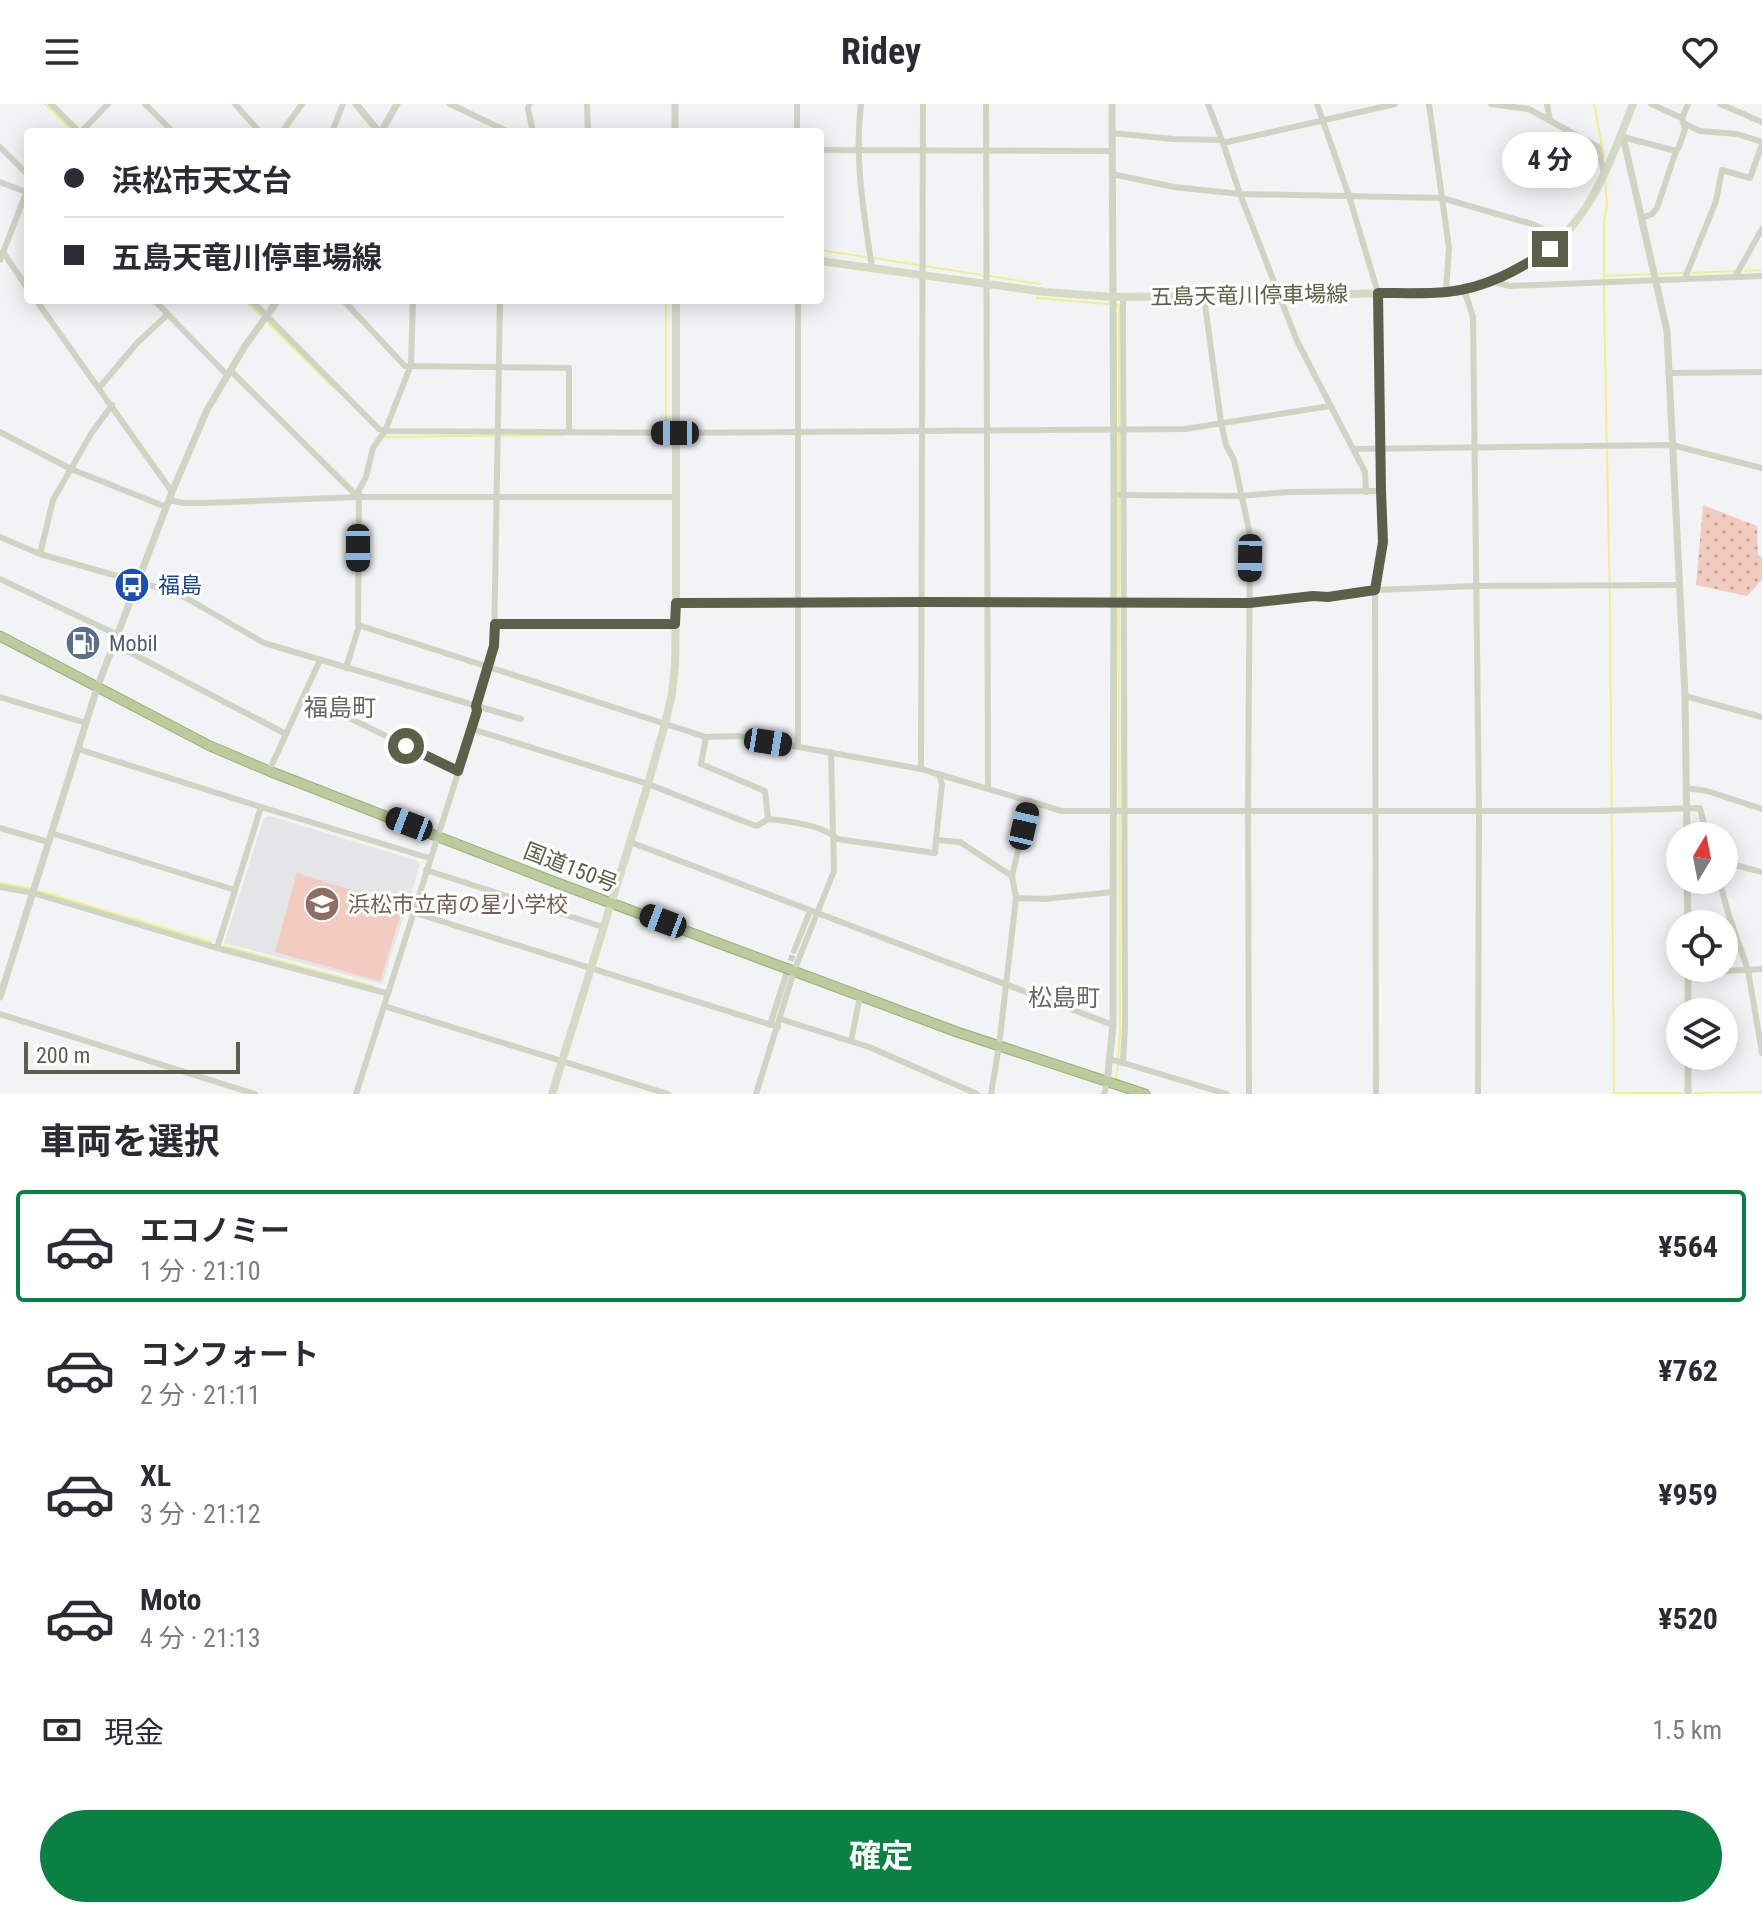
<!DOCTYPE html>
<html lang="ja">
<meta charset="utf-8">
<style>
body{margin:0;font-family:"Roboto Condensed","Noto Sans JP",sans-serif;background:#f2f2f3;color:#2b2b33;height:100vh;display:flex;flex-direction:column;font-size:30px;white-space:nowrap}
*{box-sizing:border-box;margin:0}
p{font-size:26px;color:#7c7c81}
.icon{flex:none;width:44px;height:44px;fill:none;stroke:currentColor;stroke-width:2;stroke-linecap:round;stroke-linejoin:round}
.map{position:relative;height:990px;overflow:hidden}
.panel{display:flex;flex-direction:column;background:#fff;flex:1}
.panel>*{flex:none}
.guide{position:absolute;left:24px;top:24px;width:800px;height:176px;border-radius:8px;box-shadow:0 4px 20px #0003;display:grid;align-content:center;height:176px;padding:0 40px;background:#fff}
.needle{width:52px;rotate:10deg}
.tools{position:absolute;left:1666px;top:718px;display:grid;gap:16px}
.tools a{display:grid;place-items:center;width:72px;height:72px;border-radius:50%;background:#fff;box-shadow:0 4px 20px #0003;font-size:40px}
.scale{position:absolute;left:24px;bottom:20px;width:216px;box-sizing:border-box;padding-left:8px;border:4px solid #5a6149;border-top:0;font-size:22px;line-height:28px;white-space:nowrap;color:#5a6149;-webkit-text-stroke:6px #fff;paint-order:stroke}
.end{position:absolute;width:36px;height:36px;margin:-18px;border:10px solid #5a6149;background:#fff;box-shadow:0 0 0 4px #fff}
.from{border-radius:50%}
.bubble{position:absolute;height:56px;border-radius:28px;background:#fff;box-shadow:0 4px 20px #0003;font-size:26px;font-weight:700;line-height:56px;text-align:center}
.car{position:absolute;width:24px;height:48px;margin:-24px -12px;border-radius:10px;box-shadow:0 0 6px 2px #0007;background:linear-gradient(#222 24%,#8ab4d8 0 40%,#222 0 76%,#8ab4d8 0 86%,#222 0)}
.guide b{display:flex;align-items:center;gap:28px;height:76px;font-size:30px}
.guide b+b{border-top:2px solid #e1e1e2}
.guide i{width:20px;height:20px;background:#2b2b33}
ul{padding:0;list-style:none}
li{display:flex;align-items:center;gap:24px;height:112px;margin:0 16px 12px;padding:0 24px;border:4px solid transparent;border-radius:8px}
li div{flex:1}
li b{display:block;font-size:30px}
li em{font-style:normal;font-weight:700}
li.on{border-color:#0b8043}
li>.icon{width:72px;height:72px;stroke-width:1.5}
h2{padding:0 40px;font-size:36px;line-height:96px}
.pay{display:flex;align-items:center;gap:20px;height:88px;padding:0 40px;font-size:30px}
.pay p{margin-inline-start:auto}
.button{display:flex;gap:16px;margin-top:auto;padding:16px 40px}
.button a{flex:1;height:92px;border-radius:48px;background:#0b8043;color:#fff;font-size:32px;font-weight:700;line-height:92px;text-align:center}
header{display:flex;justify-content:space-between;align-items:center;height:104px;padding:0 40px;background:#fff;font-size:36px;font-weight:700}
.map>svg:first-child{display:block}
.education{fill:#e3e5e6}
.grass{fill:url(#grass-dots)}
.pitch{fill:#f2cbc1}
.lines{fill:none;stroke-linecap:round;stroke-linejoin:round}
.stream{stroke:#eff08d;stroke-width:2}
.minor-tunnel{stroke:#ccceca;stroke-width:6;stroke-dasharray:6 3;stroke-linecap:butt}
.trunk-casing{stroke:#9bae74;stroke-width:11}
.minor{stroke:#d0d4c3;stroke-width:6}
.tertiary{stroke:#d0d4c3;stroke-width:7}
.secondary{stroke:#d4dbc5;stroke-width:8}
.trunk{stroke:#bcca9e;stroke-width:9}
.route{stroke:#5a6149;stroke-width:10}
.labels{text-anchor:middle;stroke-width:6;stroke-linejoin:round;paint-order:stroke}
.street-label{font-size:22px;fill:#5a6149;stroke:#fff}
.transit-label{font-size:22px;fill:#164399;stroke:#fff;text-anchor:start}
.service-label{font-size:22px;fill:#4e5e75;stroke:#fff;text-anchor:start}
.education-label{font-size:22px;fill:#785e54;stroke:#fff;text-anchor:start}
.neighbourhood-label{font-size:24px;fill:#64685e;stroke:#fff}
</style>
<header><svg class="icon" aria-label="menu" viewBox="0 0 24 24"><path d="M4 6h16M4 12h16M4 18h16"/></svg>Ridey<svg class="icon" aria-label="heart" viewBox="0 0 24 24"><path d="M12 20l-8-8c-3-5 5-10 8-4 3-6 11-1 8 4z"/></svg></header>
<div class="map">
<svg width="1762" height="990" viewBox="0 0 1762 990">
<defs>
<pattern id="grass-dots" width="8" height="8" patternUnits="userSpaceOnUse" patternTransform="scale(2)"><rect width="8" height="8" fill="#f2cbc1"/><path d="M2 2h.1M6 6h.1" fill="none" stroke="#c7a89f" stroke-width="1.8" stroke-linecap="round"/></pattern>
</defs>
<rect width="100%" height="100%" fill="#f2f3f5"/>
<path class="education" d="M269,712l149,45 2,4 -38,119 -158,-41 40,-125z"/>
<path class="grass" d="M1703,401l54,21 1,29 4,2v23l-15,16 -51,-11z"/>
<path class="pitch" d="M297,769l106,33 -23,75 -105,-29z"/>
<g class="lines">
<g class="stream">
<path d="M45,0l29,28"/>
<path d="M1594,0l10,53"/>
<path d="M1605,76l2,26 -3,14v80l6,307 4,487"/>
<path d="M820,146l46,7"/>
<path d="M873,154l167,26"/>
<path d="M1745,167l17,-1"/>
<path d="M1693,169l41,-2"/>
<path d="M1658,170l26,-1"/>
<path d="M1606,172l46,-2"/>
<path d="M1038,191l-1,3 72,6"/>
<path d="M245,196l16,16"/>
<path d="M666,196v131"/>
<path d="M1115,201h4v122"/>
<path d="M265,216l70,69"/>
<path d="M383,331l4,2 177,-2"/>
<path d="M1119,495v-166"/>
<path d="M0,779l29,5"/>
<path d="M39,787l172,51"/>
<path d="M224,842l149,40"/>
<path d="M1118,955l2,-26 -1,-428"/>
<path d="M1116,974l2,-13"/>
<path d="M1615,989h67"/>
<path d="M1695,989l67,-1"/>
</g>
<path class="minor-tunnel" d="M785,874l9,-27"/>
<defs>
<path id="trunk" d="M0,532l210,110 59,25 283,110 405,151 188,62"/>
</defs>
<use href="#trunk" class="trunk-casing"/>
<g class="minor">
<path d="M51,0l28,28"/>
<path d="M145,0l28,28"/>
<path d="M235,0l25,28"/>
<path d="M450,0l59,28"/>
<path d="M529,0l-1,5 5,23"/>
<path d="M587,0l1,28"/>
<path d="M797,0v28"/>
<path d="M861,0c-7,55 3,110 11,164"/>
<path d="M986,0l2,684"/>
<path d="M1208,0l15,39 17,51 57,147 68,131 1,20"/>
<path d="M1317,0l32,92 29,97 3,198 2,51 -8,48 1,504"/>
<path d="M1429,0l20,144 -3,44"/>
<path d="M1491,0l38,5 69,38 6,26"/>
<path d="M1547,0l3,16"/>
<path d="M1651,0l31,14"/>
<path d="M1720,0l42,18"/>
<path d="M1683,19l17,8 37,3 25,8"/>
<path d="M81,28l27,-28"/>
<path d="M282,28l20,-28"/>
<path d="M332,28l11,-28"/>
<path d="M1112,29l61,6 49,1"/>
<path d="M1623,33l53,14"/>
<path d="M1223,39l172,-39"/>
<path d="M0,43l28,28"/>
<path d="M820,46l292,1"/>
<path d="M1112,70l62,13 66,7 202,4 90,26 30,14"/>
<path d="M0,78l26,10"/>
<path d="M1642,114l10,-4 5,-6 19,-57 3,-4 6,-18 -3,-11 6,-14"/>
<path d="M3,148l25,37"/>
<path d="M0,156l28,-72"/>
<path d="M1735,173l27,-48"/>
<path d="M1685,174l31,-77 6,-31 28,8 12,-34"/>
<path d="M1494,178l16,4 252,-10"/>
<path d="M1464,185l9,28 6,494 -1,283"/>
<path d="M1123,193l2,728 -2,38"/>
<path d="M1204,193l17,126 5,22 8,15 16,75 -2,276 1,283"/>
<path d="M36,196l136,192"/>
<path d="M154,196l73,75"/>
<path d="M251,196l128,129 6,2 290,2 510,-4 145,-23"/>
<path d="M343,196l62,66 164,2v64"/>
<path d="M413,196l-2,65 -26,66 -12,17 -7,29 -7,13 -1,135 348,112 32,-1 183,33 141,42h538l100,-3 7,28"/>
<path d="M798,196v447"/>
<path d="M230,266l128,127"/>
<path d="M1668,269l94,-1"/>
<path d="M99,284l38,-45 30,-28"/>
<path d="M0,328l71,37 95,38"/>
<path d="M1353,345l319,-4 90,23"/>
<path d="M1120,391l120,1 48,-4 93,-1"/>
<path d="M169,396l14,3h21l154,-6h318"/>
<path d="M0,433l40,17 130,37 18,8 76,44 257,76"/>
<path d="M40,450l13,-54 38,-66 21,-29"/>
<path d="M0,475l118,56"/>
<path d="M676,499l245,-1 328,1 64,-7 15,1 47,-7 101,-4 204,-1"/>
<path d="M495,520h180"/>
<path d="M114,540l172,90"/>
<path d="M346,564l13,-42"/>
<path d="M304,592l154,75"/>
<path d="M1685,592l77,21"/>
<path d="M0,593l86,26"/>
<path d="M472,625l176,55 100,39 9,3 11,-7"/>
<path d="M706,633l-5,27 64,27 3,28c19,2 56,6 69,20l98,14 1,-13 24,2 52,34"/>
<path d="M78,645l183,58 168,51"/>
<path d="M921,665l2,-665"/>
<path d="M269,667l51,-111"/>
<path d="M1686,684l21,3 55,18"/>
<path d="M0,724l48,14"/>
<path d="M51,729l184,57"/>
<path d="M936,736l6,-55 -3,-11"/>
<path d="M630,738l483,183"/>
<path d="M1724,758l38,10"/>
<path d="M426,766l177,57"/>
<path d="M1719,776l10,36 19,54 14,83"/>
<path d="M0,783l33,6 184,55 169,45"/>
<path d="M1016,794l28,1 69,-7"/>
<path d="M412,808l366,115"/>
<path d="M217,844l44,-141"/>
<path d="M794,847l16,-40"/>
<path d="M1688,869l74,-4"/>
<path d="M384,902l284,88"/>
<path d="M0,910l255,80"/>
<path d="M780,915l89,28 108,47"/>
<path d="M770,921l15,-47"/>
<path d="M851,937l9,-45"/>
<path d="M1110,955l117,35"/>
<path d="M356,990l116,-365 5,-18 -1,-5 18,-60 6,-346"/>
<path d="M756,990l38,-123 40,-100 -3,-119"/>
<path d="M991,990l8,-48 17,-148 -4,-22 18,-75"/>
<path d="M1104,990l3,-11"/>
</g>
<g class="tertiary">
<path d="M356,0l23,28"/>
<path d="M675,0v28"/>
<path d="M381,28l16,-28"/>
<path d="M1622,28l45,199 18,365 2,140"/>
<path d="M1687,776l1,44"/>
<path d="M1688,864v44"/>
<path d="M0,893l97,-309 75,-196 35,-82 38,-64 33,-46"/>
<path d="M1107,979l6,-58 1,-530 -2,-391"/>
<path d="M1688,990v-38"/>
</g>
<g class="secondary">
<path d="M820,157l225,31 68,5 302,-4c17,0 33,0 49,-4 56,-11 103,-46 130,-95 16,-28 27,-60 39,-90"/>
<path d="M552,990l96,-310 17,-60 7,-30 3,-29 1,-62v-303"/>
</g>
<use href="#trunk" class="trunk"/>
</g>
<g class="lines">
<path class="route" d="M406,642l52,25 19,-60 -1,-5 18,-60 1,-22h180l1,-21h3l242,-1 328,1 64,-7 15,1 47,-7 8,-48 -2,-51 -3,-198c23,0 47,1 69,-1 39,-4 71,-22 103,-43"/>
</g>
<defs>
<symbol id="bus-disc" viewBox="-11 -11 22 22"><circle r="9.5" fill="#1a4fb4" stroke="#fff"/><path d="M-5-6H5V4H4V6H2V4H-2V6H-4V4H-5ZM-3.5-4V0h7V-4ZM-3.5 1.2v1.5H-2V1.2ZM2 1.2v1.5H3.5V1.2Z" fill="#fff"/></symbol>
<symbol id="fuel-disc" viewBox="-11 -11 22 22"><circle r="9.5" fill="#5c6f8a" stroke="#fff"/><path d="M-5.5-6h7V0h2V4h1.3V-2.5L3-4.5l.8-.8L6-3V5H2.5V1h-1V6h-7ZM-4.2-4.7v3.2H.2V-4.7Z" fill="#fff"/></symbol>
<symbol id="school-disc" viewBox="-11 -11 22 22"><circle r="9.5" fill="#8d6e63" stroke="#fff"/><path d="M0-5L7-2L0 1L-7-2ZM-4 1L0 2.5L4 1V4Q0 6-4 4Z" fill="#fff"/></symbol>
</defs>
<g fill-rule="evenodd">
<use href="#bus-disc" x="112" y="461" width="40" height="40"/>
<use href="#fuel-disc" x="63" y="519" width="40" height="40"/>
<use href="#school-disc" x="302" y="780" width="40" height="40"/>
</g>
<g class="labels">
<g class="street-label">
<text transform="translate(1249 191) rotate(-1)" y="8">五島天竜川停車場線</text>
<text transform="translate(571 763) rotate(21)" y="8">国道150号</text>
</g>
<g class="transit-label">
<text x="158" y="489">福島</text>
</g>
<g class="service-label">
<text x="109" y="547">Mobil</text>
</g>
<g class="education-label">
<text x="348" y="808">浜松市立南の星小学校</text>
</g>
<g class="neighbourhood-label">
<text x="340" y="612">福島町</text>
<text x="1064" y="902">松島町</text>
</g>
</g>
</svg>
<div class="tools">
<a><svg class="needle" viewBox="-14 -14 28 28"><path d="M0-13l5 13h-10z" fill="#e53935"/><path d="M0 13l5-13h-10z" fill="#7c7c81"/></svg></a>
<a><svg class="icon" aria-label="locate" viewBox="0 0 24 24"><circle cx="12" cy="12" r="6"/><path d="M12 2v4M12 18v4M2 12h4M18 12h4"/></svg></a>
<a><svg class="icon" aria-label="layers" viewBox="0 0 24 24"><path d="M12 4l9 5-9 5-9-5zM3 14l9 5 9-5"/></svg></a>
</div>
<div class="scale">200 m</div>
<i class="end from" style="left:406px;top:642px"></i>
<i class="end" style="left:1550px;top:145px"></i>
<div class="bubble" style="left:1502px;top:28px;width:96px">4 分</div>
<i class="car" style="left:675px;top:329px;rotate:270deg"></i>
<i class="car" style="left:358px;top:444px;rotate:180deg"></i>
<i class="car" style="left:1250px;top:454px;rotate:181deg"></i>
<i class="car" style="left:768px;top:638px;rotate:99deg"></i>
<i class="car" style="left:409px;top:720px;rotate:291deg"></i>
<i class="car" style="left:1024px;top:722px;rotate:13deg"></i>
<i class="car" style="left:663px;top:817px;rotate:291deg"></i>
<div class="guide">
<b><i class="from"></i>浜松市天文台</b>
<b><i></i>五島天竜川停車場線</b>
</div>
</div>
<section class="panel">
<h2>車両を選択</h2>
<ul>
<li class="on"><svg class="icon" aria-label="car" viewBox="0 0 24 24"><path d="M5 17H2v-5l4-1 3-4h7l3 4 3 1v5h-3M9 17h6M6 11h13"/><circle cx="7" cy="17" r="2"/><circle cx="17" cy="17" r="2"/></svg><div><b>エコノミー</b><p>1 分 · 21:10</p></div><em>¥564</em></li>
<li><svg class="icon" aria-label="car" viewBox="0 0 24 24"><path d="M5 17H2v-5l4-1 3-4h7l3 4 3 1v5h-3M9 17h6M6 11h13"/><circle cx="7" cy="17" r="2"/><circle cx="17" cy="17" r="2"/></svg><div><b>コンフォート</b><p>2 分 · 21:11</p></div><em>¥762</em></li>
<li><svg class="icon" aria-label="car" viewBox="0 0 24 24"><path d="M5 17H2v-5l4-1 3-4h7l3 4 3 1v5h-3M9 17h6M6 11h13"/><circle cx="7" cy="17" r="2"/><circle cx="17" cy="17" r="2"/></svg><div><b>XL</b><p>3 分 · 21:12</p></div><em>¥959</em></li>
<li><svg class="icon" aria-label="car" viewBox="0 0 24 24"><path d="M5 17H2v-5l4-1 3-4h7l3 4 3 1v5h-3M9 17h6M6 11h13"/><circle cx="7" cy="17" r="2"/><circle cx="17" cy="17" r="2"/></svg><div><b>Moto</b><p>4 分 · 21:13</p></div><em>¥520</em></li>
</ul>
<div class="pay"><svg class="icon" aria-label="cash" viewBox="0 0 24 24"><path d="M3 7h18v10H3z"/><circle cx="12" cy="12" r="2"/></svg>現金<p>1.5 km</p></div>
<div class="button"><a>確定</a></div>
</section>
